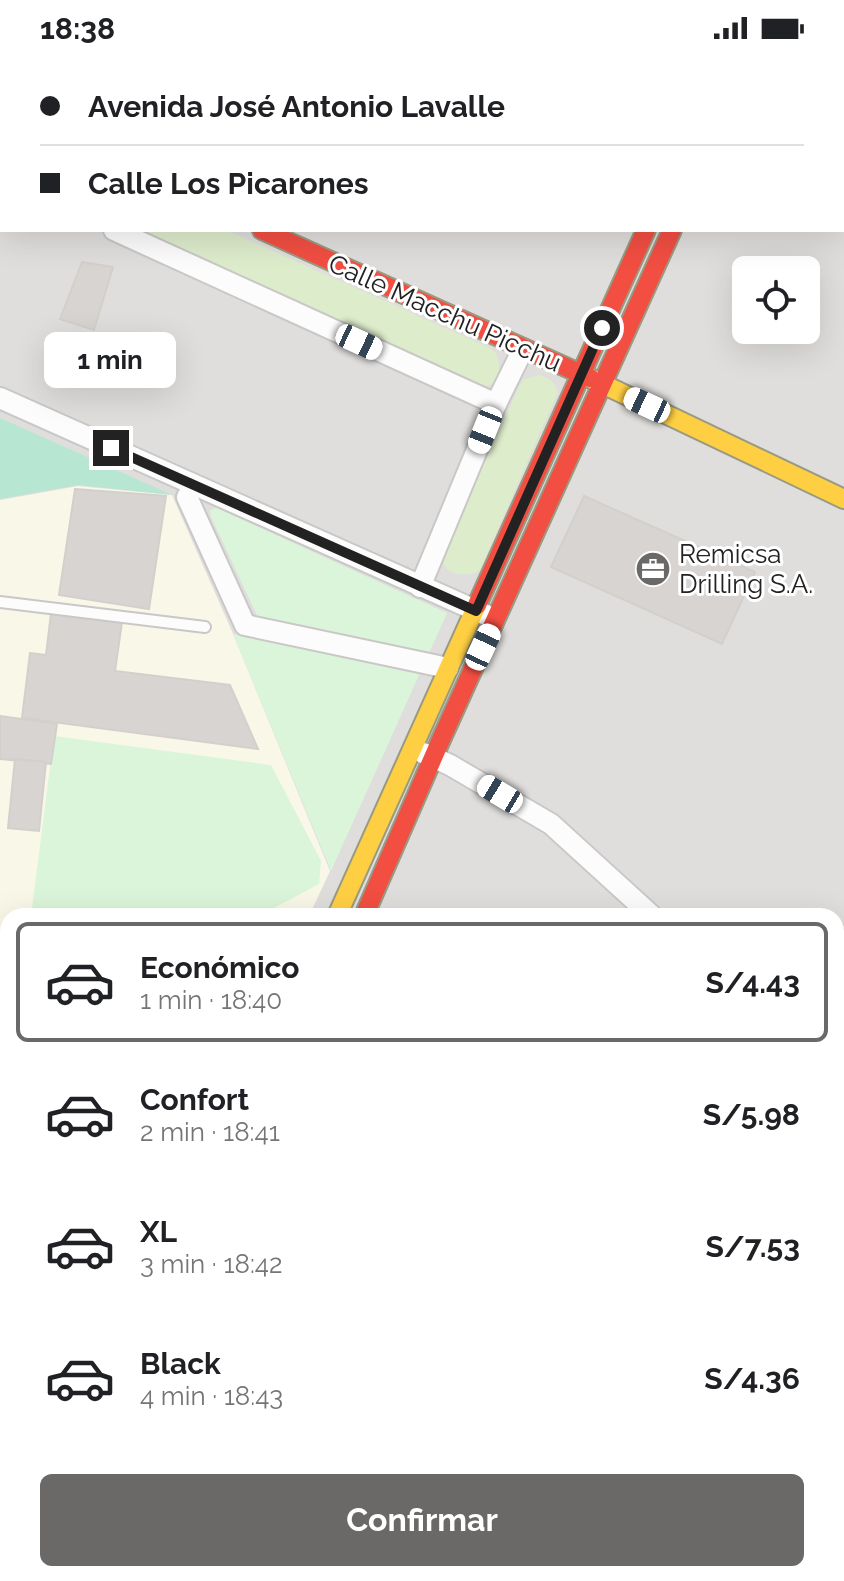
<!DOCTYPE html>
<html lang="es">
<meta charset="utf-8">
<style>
body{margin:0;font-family:Raleway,sans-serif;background:#f2f2f2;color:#202124;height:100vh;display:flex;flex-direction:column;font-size:30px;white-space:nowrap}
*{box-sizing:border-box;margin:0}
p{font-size:26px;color:#757577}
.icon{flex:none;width:44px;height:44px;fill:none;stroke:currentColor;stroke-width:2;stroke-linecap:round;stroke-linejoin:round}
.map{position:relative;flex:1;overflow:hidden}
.side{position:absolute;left:0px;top:852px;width:844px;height:674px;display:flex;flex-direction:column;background:#fff;border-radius:24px 24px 0 0;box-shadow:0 8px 32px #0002}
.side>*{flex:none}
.banner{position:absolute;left:0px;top:0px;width:844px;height:176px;box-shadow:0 8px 32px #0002;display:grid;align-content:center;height:176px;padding:0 40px;background:#fff}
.fabs{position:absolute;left:732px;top:200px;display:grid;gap:16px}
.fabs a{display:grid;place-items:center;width:88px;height:88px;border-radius:12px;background:#fff;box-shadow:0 8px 32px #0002;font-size:40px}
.end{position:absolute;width:36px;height:36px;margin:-18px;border:10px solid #222;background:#fff;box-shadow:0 0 0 4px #fff}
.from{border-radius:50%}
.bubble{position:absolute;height:56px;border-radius:12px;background:#fff;box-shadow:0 8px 32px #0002;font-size:26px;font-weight:700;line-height:56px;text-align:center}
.car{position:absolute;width:24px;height:48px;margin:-24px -12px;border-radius:10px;box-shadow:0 0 6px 2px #0007;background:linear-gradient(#fff 24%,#345 0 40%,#fff 0 76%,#345 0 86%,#fff 0)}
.banner b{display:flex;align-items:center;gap:28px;height:76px;font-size:30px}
.banner b+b{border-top:2px solid #e0e0e0}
.banner i{width:20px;height:20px;background:#202124}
ul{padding:14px 0 0;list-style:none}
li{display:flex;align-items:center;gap:24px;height:120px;margin:0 16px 12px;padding:0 24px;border:4px solid transparent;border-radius:12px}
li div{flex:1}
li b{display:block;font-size:30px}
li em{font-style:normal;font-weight:700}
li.current{border-color:#6a6968}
li>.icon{width:72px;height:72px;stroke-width:1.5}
.button{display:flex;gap:16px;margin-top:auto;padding:16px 40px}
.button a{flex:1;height:92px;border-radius:12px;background:#6a6968;color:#fff;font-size:32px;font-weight:700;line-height:92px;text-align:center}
.status{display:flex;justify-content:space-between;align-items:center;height:56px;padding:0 40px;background:#fff;direction:ltr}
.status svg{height:22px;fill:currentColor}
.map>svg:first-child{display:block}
.residential{fill:#dfdedc;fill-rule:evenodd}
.education{fill:#f8f7e8}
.grass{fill:#ddeccb}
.park{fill:#daf5da}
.pitch{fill:#b7e6d2}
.building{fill:#d7d4d2;stroke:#d3d0cc;stroke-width:2}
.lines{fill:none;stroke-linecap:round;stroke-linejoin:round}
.lane-casing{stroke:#c9c8c7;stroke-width:14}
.street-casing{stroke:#c9c8c7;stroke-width:24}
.fast-casing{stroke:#999a82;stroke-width:22}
.slow-casing{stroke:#999a82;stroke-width:22}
.jam-casing{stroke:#999a82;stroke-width:22}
.lane{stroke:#fdfcfc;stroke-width:10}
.street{stroke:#fdfcfc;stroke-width:20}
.fast{stroke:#16e098;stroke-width:18}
.slow{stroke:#ffcf43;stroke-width:18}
.jam{stroke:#f24e42;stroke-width:18}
.route{stroke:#222;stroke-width:10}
.labels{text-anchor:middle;stroke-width:6;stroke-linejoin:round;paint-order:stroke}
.street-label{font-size:26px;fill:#222;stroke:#fff}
.poi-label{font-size:26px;fill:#222;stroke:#fff;text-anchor:start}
</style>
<div class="status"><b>18:38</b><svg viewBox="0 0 49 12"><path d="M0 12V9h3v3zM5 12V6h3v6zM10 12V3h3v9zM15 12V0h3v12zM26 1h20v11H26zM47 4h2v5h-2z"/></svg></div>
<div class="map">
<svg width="844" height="1525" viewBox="0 0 844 1525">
<rect width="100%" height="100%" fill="#f0eeeb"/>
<path class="residential" d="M0,0h844v1525h-844zM2,2h840v172h-840zM746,214h60v60h-60zM8,860h828v658h-828z"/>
<g class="education">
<path d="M78,430l94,9 59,134 99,242 -21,45h-301v438l-8,-3v-851z"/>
<path d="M0,1301l8,3 1,214 -3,7h-6z"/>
</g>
<g class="grass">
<path d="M132,174h94l264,118c11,7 10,20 7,32l-14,9z"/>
<path d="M539,319c10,3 16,7 19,17l-78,178c-14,9 -38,5 -38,-14l77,-169 4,-7z"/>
</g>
<g class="park">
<path d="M217,452l230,105 -116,258 -98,-237 35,5 -57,-122 -1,-7z"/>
<path d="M54,680l217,29 50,96 -2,23 -47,25 -3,7h-238z"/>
<path d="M311,1518h99l4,7h-106z"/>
</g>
<path class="pitch" d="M0,362l172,77 -94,-10 -78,14z"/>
<g class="building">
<path d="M0,0h41l-39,2v21z"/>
<path d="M82,206l31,5 -19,63 -34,-11z"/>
<path d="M75,433l91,7 -17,113 -90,-14z"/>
<path d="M584,440l171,76 -33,72 -171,-77z"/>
<path d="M51,557l71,9 -7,49 115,14 28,64 -236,-31 8,-65 16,2z"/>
<path d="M0,660l57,8 -6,40 -51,-5z"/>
<path d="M15,703l31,3 -7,69 -31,-3z"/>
<path d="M0,1349l8,4v67l-8,-3z"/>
</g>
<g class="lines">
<defs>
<g id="lane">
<path d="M0,546l205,25"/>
<path d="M0,1149l8,3"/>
<path d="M0,1333l8,3"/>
<path d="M0,1425l8,5"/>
</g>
<g id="street">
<path d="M813,0l5,2"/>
<path d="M263,2l1,-2"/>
<path d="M842,12l2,1"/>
<path d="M0,56l2,1"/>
<path d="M114,174l382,174"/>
<path d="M0,342l486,217"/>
<path d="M194,430l-7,11 58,128 203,43"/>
<path d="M420,531l76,-183 27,-55"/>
<path d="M423,697l27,12 101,59 101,92"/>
<path d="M836,1139l8,13"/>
<path d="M836,1512l8,-6"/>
<path d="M436,1518l5,7"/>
<path d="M677,1518l4,7"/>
<path d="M285,1525l3,-7"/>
<path d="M816,1525l11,-7"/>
</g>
<path id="fast" d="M723,2l1,-2"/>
<g id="slow">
<path d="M590,322l254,121"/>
<path d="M337,860l140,-311"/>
<path d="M40,1525l3,-7"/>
<path d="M72,1525l3,-7"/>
</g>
<g id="jam">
<path d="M749,2l1,-2"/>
<path d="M262,174l328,148"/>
<path d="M477,549l169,-375"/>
<path d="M364,860l75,-172 233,-514"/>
</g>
</defs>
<use href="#lane" class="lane-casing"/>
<use href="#street" class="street-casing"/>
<use href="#fast" class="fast-casing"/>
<use href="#slow" class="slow-casing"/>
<use href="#jam" class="jam-casing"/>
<use href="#lane" class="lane"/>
<use href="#street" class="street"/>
<use href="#fast" class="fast"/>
<use href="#slow" class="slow"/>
<use href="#jam" class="jam"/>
</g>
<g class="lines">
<path class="route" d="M111,392l365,163 126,-283"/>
</g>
<defs>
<symbol id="office-disc" viewBox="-11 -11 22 22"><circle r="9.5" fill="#6a6968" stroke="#fff"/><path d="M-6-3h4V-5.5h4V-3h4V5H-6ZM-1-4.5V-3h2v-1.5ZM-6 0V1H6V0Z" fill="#fff"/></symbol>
</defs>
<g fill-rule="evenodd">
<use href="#office-disc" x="633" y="493" width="40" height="40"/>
</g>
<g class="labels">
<g class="street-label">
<text transform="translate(445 257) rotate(24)" y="9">Calle Macchu Picchu</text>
</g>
<g class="poi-label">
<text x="679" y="507">Remicsa<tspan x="679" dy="30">Drilling S.A.</tspan></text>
</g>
</g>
</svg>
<div class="fabs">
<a><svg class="icon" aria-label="locate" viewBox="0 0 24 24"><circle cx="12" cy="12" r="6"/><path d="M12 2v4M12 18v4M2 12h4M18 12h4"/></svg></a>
</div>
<i class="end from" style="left:602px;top:272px"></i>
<i class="end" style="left:111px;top:392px"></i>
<div class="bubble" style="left:44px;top:276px;width:132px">1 min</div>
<i class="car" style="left:359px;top:286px;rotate:115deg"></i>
<i class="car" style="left:647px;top:349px;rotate:295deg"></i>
<i class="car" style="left:485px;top:374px;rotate:202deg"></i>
<i class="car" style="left:483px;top:591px;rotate:25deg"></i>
<i class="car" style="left:500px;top:738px;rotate:301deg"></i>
<div class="banner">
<b><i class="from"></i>Avenida José Antonio Lavalle</b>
<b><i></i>Calle Los Picarones</b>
</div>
<section class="side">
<ul>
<li class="current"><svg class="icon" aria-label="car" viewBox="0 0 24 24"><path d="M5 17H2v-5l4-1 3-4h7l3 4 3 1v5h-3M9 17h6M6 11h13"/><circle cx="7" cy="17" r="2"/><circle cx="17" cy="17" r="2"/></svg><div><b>Económico</b><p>1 min · 18:40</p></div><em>S/4.43</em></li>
<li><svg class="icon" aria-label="car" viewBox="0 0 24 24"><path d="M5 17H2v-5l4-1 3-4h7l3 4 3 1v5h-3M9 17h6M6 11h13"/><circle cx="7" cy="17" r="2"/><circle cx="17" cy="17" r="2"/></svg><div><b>Confort</b><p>2 min · 18:41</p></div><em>S/5.98</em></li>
<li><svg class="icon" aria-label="car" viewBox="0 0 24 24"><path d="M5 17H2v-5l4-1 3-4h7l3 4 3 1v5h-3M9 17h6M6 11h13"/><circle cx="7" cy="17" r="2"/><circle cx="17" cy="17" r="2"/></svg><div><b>XL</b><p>3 min · 18:42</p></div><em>S/7.53</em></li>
<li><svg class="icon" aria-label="car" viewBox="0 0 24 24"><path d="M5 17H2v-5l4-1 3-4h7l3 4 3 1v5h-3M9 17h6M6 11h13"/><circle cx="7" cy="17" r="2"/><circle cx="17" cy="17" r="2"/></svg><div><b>Black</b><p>4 min · 18:43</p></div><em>S/4.36</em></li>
</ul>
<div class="button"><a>Confirmar</a></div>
</section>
</div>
